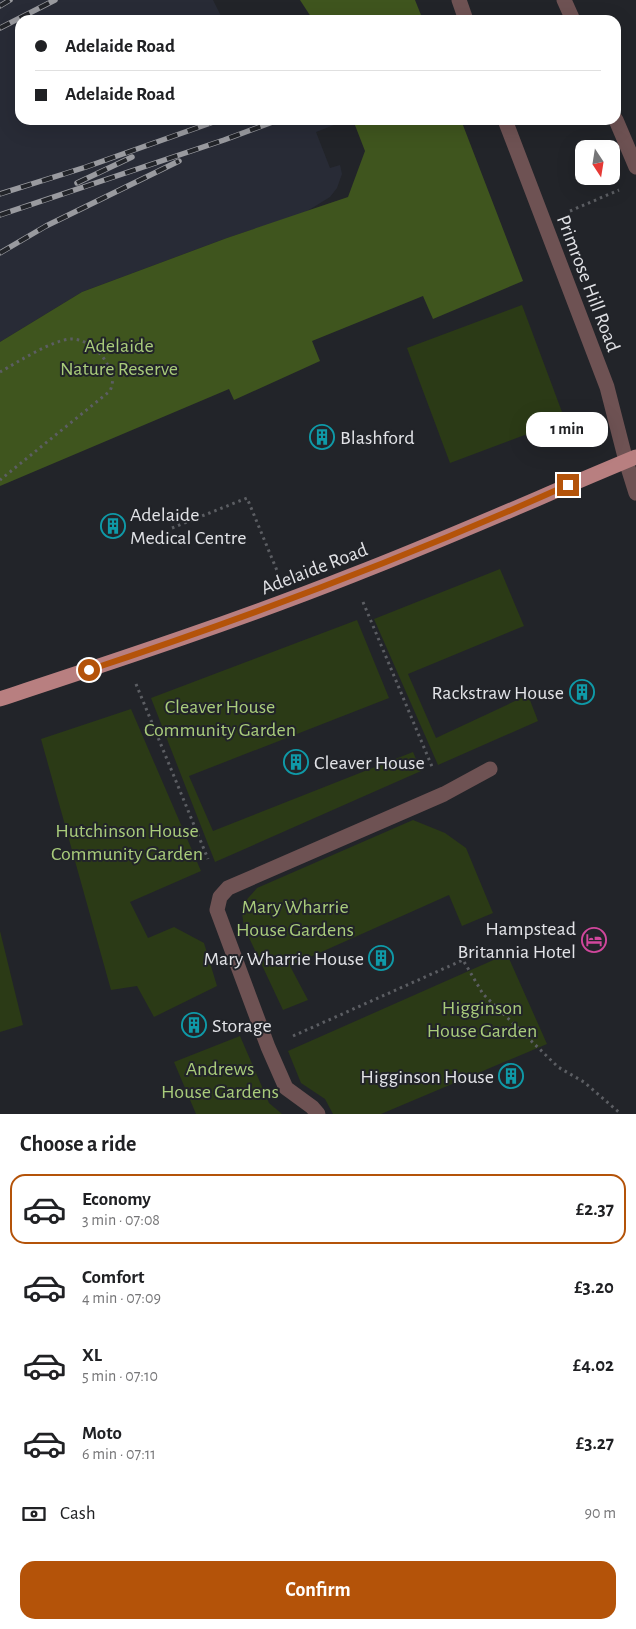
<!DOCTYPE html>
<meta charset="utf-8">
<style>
body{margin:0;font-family:"Alegreya Sans",sans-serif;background:#f2f2f2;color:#202124;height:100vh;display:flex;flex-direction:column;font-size:19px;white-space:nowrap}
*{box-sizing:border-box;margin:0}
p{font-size:16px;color:#757577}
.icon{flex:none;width:28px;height:28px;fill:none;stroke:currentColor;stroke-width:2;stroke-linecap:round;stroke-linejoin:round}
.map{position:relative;height:1114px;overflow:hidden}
.side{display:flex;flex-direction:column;background:#fff;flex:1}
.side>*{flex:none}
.hud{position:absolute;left:15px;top:15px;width:606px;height:110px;border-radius:15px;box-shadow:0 5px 20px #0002;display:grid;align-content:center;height:110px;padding:0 20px;background:#fff}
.needle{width:32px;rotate:168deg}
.buttons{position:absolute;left:575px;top:140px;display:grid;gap:10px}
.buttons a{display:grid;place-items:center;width:45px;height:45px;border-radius:10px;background:#fff;box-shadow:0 5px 20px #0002;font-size:25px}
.end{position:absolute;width:22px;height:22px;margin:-11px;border:6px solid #b45309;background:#fff;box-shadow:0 0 0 2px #fff}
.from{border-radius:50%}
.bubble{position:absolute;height:35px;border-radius:15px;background:#fff;box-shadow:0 5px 20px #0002;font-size:16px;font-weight:600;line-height:35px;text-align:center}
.hud b{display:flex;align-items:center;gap:18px;height:48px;font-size:19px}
.hud b+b{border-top:1px solid #e0e0e0}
.hud i{width:12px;height:12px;background:#202124}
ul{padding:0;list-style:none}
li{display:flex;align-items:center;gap:15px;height:70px;margin:0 10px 8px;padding:0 10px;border:2px solid transparent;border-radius:15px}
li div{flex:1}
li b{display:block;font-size:19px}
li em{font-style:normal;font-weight:600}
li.current{border-color:#b45309}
li>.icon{width:45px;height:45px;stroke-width:1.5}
h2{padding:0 20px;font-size:22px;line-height:60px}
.pay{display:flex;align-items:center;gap:12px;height:55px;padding:0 20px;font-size:19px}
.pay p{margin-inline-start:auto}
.cta{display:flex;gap:10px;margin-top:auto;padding:10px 20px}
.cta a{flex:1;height:58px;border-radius:15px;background:#b45309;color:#fff;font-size:20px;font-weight:600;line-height:58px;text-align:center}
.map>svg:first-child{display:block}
.built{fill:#282b36}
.green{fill:#2b3a16}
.forest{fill:#3f551e}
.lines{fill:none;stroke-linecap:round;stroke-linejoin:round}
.path{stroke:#5c5e63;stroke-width:3;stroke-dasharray:2.5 4;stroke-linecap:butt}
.minor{stroke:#6e5253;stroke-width:15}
.major{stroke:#b87f80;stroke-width:15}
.rail-casing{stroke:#999a9f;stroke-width:5.5}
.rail{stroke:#222429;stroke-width:4;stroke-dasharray:11;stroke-linecap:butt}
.route{stroke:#b45309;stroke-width:6}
.labels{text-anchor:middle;stroke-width:4;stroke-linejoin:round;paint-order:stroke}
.street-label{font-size:20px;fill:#e2e3e7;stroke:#222429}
.park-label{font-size:20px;fill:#a9cc7b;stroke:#222429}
.poi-label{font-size:20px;fill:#e2e3e7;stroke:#222429;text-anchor:start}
</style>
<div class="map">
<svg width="636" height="1114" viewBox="0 0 636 1114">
<rect width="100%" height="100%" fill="#222429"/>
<path class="built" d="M0,0h213l10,20h-203v100h312l2,5 -18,7 14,36 10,-3 2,9 -5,14 -7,9 -26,16 -77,25 -145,54 -82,50z"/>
<g class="green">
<path d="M522,305l43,115 -115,43 -43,-115z"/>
<path d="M500,569l24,57 -116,48 28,64 92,-43 10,26 -100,44 -64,-146z"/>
<path d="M357,620l32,78 -200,78 24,55 200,-79 8,19 -206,91 -64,-164z"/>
<path d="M131,709l70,162 -71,31 18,36 26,-11 30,16 13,43 -63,31 -17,-31 -26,4 -70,-251z"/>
<path d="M413,820l32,13 21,15 27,65 -31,13 -13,-31 -159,71 18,34 -25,10 -39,-83 -3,-21 16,-18z"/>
<path d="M0,931l23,94 -23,7z"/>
<path d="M507,954l40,90 -166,70h-48l-8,-15 -24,-16 -13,-32z"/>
<path d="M240,1036l29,67 13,11h-86l-22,-52z"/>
</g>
<g class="forest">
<path d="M300,0h115l8,20h-110z"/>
<path d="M353,120h108l62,161 -90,38 -10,-23 -111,45 8,20 -86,39 -5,-11 -229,97v-144l82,-50 145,-54 121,-41 17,-46z"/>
</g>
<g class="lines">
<g class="path">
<path d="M570,211l49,-21"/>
<path d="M0,372c18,-10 52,-32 71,-33 15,0 28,11 35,23 6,11 9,17 4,29l-110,89"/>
<path d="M172,528l75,-30 31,75"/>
<path d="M363,602l70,167"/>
<path d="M136,684l72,175"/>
<path d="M293,1036l170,-76 20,34 75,73 26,15 37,32"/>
</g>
<g class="minor">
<path d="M459,0l7,20"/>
<path d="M564,0l9,20"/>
<path d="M505,120l102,267 19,74 10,32"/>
<path d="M616,120l20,47"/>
<path d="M318,1114l-6,-7 -26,-19 -18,-41 -51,-137 3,-13 8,-9 216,-94 46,-25"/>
</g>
<path class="major" d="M0,699c118,-39 237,-78 353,-124 96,-37 189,-79 283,-118"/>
<defs>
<g id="rail">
<path d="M0,6l10,-6"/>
<path d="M0,28l55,-28"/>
<path d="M77,183l55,-26"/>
<path d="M0,194l86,-27 133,-47"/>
<path d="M0,215l224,-75 54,-20"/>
<path d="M0,253l46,-27 133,-65"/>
</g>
</defs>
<use href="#rail" class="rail-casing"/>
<use href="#rail" class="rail"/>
</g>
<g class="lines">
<path class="route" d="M89,670c163,-54 323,-115 479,-185"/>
</g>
<defs>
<symbol id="building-ring" viewBox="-11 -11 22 22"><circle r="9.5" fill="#222429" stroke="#0f9aa8" stroke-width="1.5"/><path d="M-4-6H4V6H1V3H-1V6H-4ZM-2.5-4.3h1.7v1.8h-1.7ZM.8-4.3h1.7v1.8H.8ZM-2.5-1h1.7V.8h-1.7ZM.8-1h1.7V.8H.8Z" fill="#0f9aa8"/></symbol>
<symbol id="hotel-ring" viewBox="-11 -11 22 22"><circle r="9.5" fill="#222429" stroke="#d1479c" stroke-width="1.5"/><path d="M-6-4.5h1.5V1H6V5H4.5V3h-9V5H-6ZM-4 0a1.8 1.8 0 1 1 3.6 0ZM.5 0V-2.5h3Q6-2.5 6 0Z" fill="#d1479c"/></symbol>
</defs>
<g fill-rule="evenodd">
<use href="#building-ring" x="308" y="423" width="28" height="28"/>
<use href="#building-ring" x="99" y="512" width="28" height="28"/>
<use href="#building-ring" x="568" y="678" width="28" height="28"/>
<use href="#building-ring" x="282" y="748" width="28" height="28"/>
<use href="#hotel-ring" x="580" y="926" width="28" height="28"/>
<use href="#building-ring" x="367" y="944" width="28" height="28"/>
<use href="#building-ring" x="180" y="1011" width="28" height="28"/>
<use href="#building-ring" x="497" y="1062" width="28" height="28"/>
</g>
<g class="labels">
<g class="street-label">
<text transform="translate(589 283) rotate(69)" y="7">Primrose Hill Road</text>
<text transform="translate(314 568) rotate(-21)" y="7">Adelaide Road</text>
</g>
<g class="park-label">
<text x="119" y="352">Adelaide<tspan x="119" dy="23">Nature Reserve</tspan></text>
<text x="220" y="713">Cleaver House<tspan x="220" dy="23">Community Garden</tspan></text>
<text x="127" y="837">Hutchinson House<tspan x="127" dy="23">Community Garden</tspan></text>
<text x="295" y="913">Mary Wharrie<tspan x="295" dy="23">House Gardens</tspan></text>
<text x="482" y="1014">Higginson<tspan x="482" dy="23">House Garden</tspan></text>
<text x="220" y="1075">Andrews<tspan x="220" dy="23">House Gardens</tspan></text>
</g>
<g class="poi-label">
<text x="340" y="444">Blashford</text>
<text x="130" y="521">Adelaide<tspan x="130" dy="23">Medical Centre</tspan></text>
<text x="564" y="699" text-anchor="end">Rackstraw House</text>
<text x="314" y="769">Cleaver House</text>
<text x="576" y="935" text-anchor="end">Hampstead<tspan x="576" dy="23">Britannia Hotel</tspan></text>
<text x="364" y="965" text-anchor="end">Mary Wharrie House</text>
<text x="212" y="1032">Storage</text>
<text x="494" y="1083" text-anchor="end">Higginson House</text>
</g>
</g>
</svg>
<div class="buttons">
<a><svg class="needle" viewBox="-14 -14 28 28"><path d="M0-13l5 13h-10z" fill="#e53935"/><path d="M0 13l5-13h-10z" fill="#757577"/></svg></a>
</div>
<i class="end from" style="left:89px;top:670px"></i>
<i class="end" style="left:568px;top:485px"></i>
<div class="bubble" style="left:526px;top:412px;width:82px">1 min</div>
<div class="hud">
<b><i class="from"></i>Adelaide Road</b>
<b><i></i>Adelaide Road</b>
</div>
</div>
<section class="side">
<h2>Choose a ride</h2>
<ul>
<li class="current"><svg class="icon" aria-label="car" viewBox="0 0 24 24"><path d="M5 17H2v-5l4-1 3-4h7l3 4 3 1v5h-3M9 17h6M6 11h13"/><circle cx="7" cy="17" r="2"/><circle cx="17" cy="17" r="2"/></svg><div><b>Economy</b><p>3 min · 07:08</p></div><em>£2.37</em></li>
<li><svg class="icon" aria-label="car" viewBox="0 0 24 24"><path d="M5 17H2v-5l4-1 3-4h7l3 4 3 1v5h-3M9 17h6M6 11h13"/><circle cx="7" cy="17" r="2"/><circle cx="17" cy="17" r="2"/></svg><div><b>Comfort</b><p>4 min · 07:09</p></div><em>£3.20</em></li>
<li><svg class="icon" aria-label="car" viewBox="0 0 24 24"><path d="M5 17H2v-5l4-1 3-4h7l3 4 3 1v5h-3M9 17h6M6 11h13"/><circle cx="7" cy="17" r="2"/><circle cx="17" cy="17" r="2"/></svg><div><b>XL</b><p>5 min · 07:10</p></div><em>£4.02</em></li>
<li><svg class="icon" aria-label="car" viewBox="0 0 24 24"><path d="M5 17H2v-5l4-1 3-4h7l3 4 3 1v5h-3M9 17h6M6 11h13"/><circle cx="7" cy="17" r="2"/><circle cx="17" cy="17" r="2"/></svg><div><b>Moto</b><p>6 min · 07:11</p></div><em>£3.27</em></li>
</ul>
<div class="pay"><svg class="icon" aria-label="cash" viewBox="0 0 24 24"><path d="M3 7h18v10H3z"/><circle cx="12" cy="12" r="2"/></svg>Cash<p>90 m</p></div>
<div class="cta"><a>Confirm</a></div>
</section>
